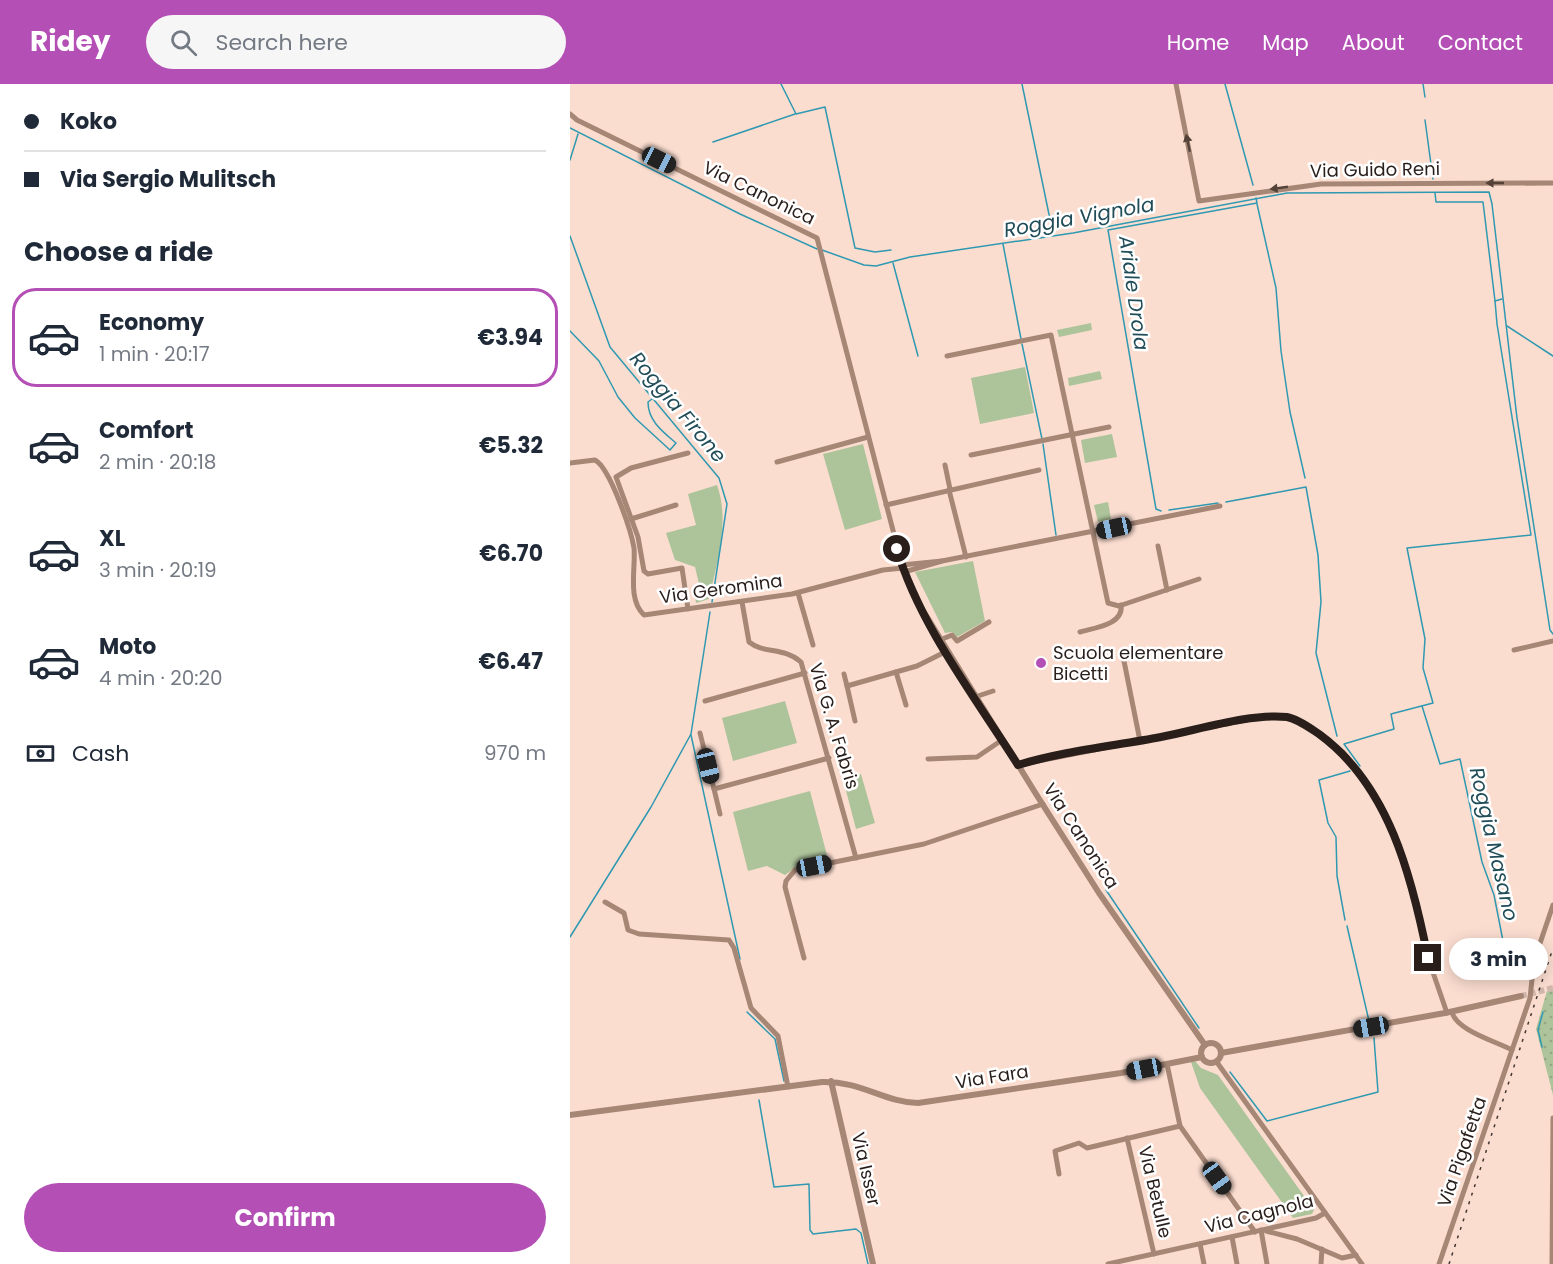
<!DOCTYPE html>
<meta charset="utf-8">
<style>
body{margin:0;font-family:Poppins,sans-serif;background:#f6f6f7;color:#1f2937;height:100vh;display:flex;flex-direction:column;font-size:22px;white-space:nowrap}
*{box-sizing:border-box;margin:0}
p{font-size:20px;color:#747a83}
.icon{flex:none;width:33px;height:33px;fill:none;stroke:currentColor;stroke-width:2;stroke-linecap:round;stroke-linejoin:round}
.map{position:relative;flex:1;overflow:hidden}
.side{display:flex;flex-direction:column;background:#fff;width:570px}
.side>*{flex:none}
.hud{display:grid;align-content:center;height:132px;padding:0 24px;background:#fff}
.end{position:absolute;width:27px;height:27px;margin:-14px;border:8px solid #291e1a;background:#fff;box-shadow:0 0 0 3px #fff}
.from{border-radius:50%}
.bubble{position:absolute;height:42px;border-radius:21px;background:#fff;box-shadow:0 3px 15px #0003;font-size:20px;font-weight:700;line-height:42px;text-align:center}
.car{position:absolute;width:18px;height:36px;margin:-18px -9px;border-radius:8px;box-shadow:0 0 4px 2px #0007;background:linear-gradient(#222 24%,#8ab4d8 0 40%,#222 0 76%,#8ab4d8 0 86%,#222 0)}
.hud b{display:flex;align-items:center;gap:21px;height:57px;font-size:22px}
.hud b+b{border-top:2px solid #e0e1e3}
.hud i{width:15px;height:15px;background:#1f2937}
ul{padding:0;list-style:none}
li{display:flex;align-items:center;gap:18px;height:99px;margin:0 12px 9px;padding:0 12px;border:3px solid transparent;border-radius:24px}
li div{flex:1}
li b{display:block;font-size:22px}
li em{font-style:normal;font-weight:700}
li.current{border-color:#b44fb5}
li>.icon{width:54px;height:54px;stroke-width:1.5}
h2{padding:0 24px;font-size:27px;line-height:72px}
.pay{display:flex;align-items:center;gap:15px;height:66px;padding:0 24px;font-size:22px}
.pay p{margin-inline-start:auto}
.primary-button{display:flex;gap:12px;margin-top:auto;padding:12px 24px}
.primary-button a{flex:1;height:69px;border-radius:36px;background:#b44fb5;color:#fff;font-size:24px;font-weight:700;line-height:69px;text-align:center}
header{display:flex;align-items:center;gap:36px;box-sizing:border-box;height:84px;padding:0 30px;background:#b44fb5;color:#fff}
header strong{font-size:28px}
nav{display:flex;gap:33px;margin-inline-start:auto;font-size:21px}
.search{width:420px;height:54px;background:#f6f6f7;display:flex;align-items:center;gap:15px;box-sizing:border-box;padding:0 21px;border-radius:33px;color:#747a83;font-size:22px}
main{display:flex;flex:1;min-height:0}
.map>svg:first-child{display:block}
.grass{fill:url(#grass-dots)}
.park{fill:#adc39a}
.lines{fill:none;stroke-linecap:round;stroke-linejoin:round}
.stream{stroke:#2f99b1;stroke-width:1.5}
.tertiary-tunnel{stroke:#d1b7ac;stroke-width:6;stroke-dasharray:6 3;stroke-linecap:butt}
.minor{stroke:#a68776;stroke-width:5}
.tertiary{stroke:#a68776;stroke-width:6}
.rail{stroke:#443732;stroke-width:1.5;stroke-dasharray:3 6;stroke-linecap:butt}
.oneway{fill:#55433a}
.route{stroke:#291e1a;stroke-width:8}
.poi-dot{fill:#b44fb5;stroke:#fff;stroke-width:2}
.labels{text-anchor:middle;stroke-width:5;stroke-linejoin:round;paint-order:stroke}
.street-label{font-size:18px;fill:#291e1a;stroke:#fff}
.poi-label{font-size:18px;fill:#291e1a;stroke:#fff;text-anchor:start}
.water-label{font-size:20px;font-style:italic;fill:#214d58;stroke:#fff}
</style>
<header>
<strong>Ridey</strong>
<div class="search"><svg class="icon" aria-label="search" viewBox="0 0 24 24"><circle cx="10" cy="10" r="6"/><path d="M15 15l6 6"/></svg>Search here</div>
<nav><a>Home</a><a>Map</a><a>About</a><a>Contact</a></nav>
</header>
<main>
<section class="side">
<div class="hud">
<b><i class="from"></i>Koko</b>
<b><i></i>Via Sergio Mulitsch</b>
</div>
<h2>Choose a ride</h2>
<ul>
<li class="current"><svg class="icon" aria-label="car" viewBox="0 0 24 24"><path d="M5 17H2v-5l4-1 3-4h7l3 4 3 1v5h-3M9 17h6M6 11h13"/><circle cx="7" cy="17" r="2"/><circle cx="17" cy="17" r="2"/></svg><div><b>Economy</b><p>1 min · 20:17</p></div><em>€3.94</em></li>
<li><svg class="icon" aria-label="car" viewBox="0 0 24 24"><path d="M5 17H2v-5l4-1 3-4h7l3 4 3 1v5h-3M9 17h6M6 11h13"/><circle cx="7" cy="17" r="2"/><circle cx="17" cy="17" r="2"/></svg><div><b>Comfort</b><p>2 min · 20:18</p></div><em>€5.32</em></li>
<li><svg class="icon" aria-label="car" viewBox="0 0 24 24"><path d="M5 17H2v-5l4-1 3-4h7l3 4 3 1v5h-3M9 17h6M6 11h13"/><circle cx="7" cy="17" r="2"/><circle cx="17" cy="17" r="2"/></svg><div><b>XL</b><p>3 min · 20:19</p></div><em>€6.70</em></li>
<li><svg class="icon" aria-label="car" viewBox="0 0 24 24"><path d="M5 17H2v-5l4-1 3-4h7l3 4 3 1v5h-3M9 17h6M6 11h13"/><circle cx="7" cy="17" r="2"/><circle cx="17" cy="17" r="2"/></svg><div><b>Moto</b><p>4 min · 20:20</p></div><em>€6.47</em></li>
</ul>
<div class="pay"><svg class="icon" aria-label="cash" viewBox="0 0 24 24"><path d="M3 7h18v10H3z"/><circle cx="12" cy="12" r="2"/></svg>Cash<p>970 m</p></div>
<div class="primary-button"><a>Confirm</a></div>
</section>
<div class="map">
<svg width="983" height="1180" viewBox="0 0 983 1180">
<defs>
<pattern id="grass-dots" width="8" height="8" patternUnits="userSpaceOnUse" patternTransform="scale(1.5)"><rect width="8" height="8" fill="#adc39a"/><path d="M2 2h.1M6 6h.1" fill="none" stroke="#95a784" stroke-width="1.8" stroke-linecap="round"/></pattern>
</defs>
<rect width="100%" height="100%" fill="#fbddd0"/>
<path class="grass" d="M977,907h6v104l-17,-66z"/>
<g class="park">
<path d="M521,239l1,7 -33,7 -2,-7z"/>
<path d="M455,283l9,46 -54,11 -9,-46z"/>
<path d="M530,287l2,8 -33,7 -1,-8z"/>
<path d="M542,350l5,23 -32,6 -4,-23z"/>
<path d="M293,360l19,75 -37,11 -22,-76z"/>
<path d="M147,401c13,36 0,77 -8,114l-13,4 -1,-7 6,-4 -6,-25 -20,-7 -9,-27 30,-8 -8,-31z"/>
<path d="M538,418l3,17 -13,3 -4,-17z"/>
<path d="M403,477l12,60 -28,16 -5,-5 -7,1 -30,-61z"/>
<path d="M215,617l12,42 -64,18 -11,-43z"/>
<path d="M291,690l14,49 -19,6 -13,-50z"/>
<path d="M240,707l18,68 -29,6 -14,10 -18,-9 -19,5 -15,-59z"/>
<path d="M625,977l6,7 17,7 96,135 -2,4 -19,4 -93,-130 -9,-26z"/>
</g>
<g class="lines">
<g class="stream">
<path d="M211,0l15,30 29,-7 30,141 20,4 16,-2"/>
<path d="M452,0l29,140"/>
<path d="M655,0l28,101"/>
<path d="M853,0l2,13"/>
<path d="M855,36l8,59"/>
<path d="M0,44l170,86 77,35"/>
<path d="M143,58l82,-28"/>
<path d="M0,76l8,-26"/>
<path d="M865,109l1,9h47l12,99"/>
<path d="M687,120l19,84 5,63 9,61 15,66"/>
<path d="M0,152l40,111 109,131 8,26 -15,98"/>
<path d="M433,160l18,95"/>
<path d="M252,166l42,15 12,1 34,-9 163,-24 214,-40 202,-1 3,12 25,214 33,212 3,4"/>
<path d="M323,179l25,93"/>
<path d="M937,242l46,30"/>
<path d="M0,247l29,30 19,36 17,21 35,32 6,-7c-13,-11 -28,-22 -28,-41l4,-3"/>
<path d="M452,260l20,95"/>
<path d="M473,360l13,91"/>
<path d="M656,418l80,-15 12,68 3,47 -5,51 21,83"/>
<path d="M599,426l49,-7"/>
<path d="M591,427l-5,-2 -48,-279 149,-27 -1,-5"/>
<path d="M852,622l18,58 20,-5 22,103 12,33 9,46 6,18 11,20"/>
<path d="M121,651l49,224"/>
<path d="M790,682l-16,-22 50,-15 -3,-15 42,-11 -10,-35 2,-29 -18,-91 124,-13 -34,-211 -2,-23 7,-2"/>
<path d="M536,806l93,138"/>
<path d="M775,836l-8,-44 -1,-39 -8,-14 -9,-43 31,-9"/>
<path d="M777,842l22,95"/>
<path d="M0,853l81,-130 40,-73 19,-122"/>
<path d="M177,928l28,27 9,42"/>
<path d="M972,963l-4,-17 5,-18"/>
<path d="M660,988l37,49 111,-29 -4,-54"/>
<path d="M189,1016l15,87 35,-3 1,46 3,4 43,-5 5,4 7,31"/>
</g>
<path class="tertiary-tunnel" d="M951,912l32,-8"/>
<g class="minor">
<path d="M606,0l23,117 122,-17 232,-1"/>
<path d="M0,30l7,6 240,118 85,327 40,-4"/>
<path d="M377,272l104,-21 57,268 11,3 80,-27"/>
<path d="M118,369l-57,15 -15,9 22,60 6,34 4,3 34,-6 6,41"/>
<path d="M401,371l138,-28"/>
<path d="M207,378l91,-25"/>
<path d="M0,379l25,-3c15,8 36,70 39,88 2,20 -7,51 10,67l148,-21 91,-24 20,-2"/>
<path d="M375,381l5,24"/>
<path d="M379,406l17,67"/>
<path d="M316,421l153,-35"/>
<path d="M61,435l45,-14"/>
<path d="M588,462l9,44"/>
<path d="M334,488l38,-11 278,-55"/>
<path d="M228,509l15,52"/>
<path d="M172,518l7,40c15,12 35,5 52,20l55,196"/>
<path d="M510,548c13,-4 44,-7 41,-27"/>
<path d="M370,556l12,-5 5,6 32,-19"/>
<path d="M944,566l39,-9"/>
<path d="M554,577l16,80"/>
<path d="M326,588l10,33"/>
<path d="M274,590l3,12 70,-20 30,-15"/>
<path d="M277,602l8,35"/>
<path d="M405,613l18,-6"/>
<path d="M135,617l100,-28"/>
<path d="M130,649l14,56 115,-31"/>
<path d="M358,675l49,-2 25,-17"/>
<path d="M448,681l238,-47 33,-1 22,12 32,23 35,48 10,19 29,84 11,55 19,55"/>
<path d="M144,705l6,25"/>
<path d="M35,818l19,11 4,17 11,4 90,6 5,8 17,60 27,28 10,51"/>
<path d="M234,874l-19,-71 1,-6 9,-11 129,-26 119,-40"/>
<path d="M882,928c4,18 43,29 60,38l18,-52 4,-37 19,-56"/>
<path d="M646,977l146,203"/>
<path d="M597,980l13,62 75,106"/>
<path d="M557,1054l27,116"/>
<path d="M489,1090l-4,-23 24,-8 8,5 93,-22"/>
<path d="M691,1146l6,34"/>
<path d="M696,1147l31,8 45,19 14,-3"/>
<path d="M662,1153l5,27"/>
<path d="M630,1160l4,20"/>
<path d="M538,1180l208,-46 9,-5"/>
<path d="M751,1180l1,-15"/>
<path d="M869,1180l73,-214"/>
<path d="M982,1180l1,-146"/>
</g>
<g class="tertiary">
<path d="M332,481l20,44 114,185 63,99 106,152"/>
<circle cx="641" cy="969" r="10"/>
<path d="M651,969l224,-40 76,-17"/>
<path d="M261,997l42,183"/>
<path d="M0,1031l252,-33c40,-1 61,20 96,21l203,-30 81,-16"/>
</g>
<path class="rail" d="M879,1180l104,-316"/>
</g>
<defs><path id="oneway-solid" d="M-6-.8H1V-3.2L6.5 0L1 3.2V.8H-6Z" transform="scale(1.5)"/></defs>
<g class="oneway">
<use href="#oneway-solid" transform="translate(618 59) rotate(-102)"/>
<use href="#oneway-solid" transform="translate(925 99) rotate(180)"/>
<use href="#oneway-solid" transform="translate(709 104) rotate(172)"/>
</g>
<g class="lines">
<path class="route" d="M327,465c21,74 80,151 121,216 46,-14 96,-19 143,-28 37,-7 89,-24 126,-20 11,2 23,11 32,17 70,51 93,143 109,224"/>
</g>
<circle class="poi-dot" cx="471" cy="579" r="6"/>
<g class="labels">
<g class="street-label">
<text transform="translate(805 86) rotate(-1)" y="6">Via Guido Reni</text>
<text transform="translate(189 109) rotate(26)" y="6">Via Canonica</text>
<text transform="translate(151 505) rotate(-8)" y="6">Via Geromina</text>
<text transform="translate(264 642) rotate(73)" y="6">Via G. A. Fabris</text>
<text transform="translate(511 752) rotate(57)" y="6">Via Canonica</text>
<text transform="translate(422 993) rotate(-9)" y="6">Via Fara</text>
<text transform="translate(892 1068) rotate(-71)" y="6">Via Pigafetta</text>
<text transform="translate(296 1085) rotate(77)" y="6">Via Isser</text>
<text transform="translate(585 1108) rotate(77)" y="6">Via Betulle</text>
<text transform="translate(689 1130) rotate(-14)" y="6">Via Cagnola</text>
</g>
<g class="poi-label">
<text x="483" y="575">Scuola elementare<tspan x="483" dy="21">Bicetti</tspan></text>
</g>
<g class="water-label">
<text transform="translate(509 133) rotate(-10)" y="7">Roggia Vignola</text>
<text transform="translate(564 209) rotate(82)" y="7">Ariale Drola</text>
<text transform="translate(108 323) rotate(50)" y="7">Roggia Firone</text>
<text transform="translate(924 760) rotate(77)" y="7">Roggia Masano</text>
</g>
</g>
</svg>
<i class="end from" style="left:327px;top:465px"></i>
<i class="end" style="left:858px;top:874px"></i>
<div class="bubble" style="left:879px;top:854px;width:99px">3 min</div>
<i class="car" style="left:89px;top:76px;rotate:116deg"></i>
<i class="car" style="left:544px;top:444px;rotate:258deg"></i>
<i class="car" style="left:138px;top:682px;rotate:166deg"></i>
<i class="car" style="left:244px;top:782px;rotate:79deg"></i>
<i class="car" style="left:801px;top:943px;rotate:260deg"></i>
<i class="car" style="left:574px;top:985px;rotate:259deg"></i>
<i class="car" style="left:647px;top:1094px;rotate:144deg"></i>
</div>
</main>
